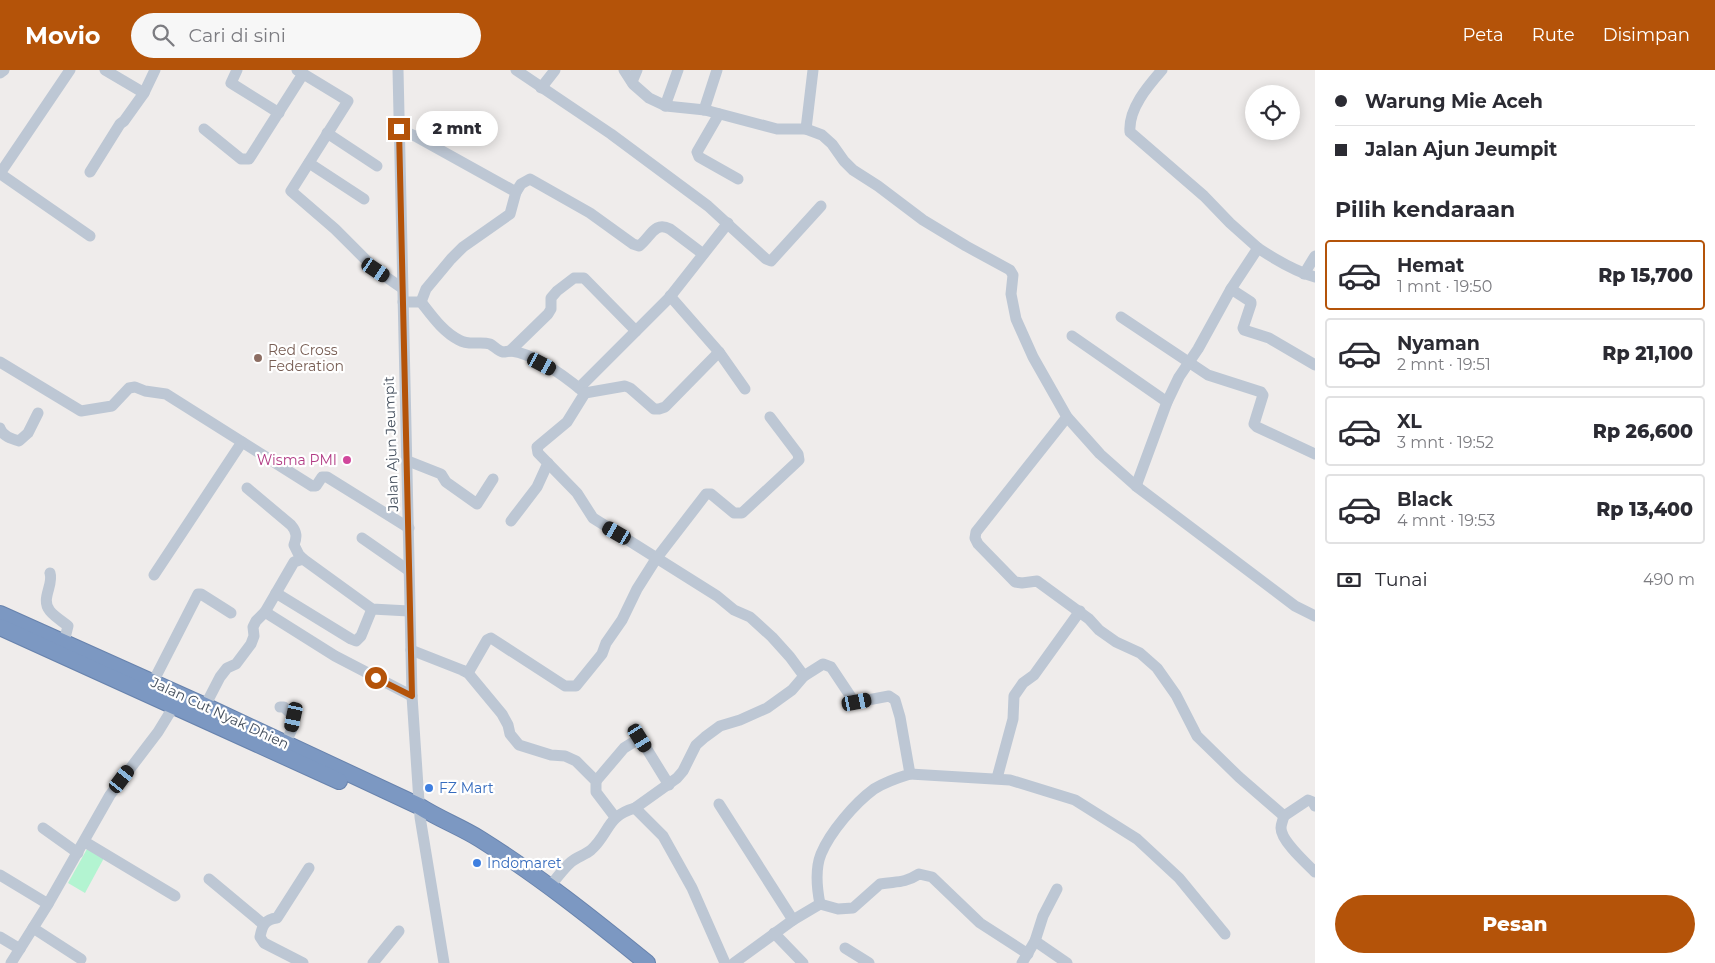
<!DOCTYPE html>
<html lang="id">
<meta charset="utf-8">
<style>
body{margin:0;font-family:Montserrat,sans-serif;background:#f7f7f7;color:#2b2b33;height:100vh;display:flex;flex-direction:column;font-size:19px;white-space:nowrap}
*{box-sizing:border-box;margin:0}
p{font-size:16px;color:#7c7c81}
.icon{flex:none;width:28px;height:28px;fill:none;stroke:currentColor;stroke-width:2;stroke-linecap:round;stroke-linejoin:round}
.map{position:relative;flex:1;overflow:hidden}
.details{display:flex;flex-direction:column;background:#fff;width:400px}
.details>*{flex:none}
.hud{display:grid;align-content:center;height:110px;padding:0 20px;background:#fff}
.fabs{position:absolute;left:1245px;top:15px;display:grid;gap:10px}
.fabs a{display:grid;place-items:center;width:55px;height:55px;border-radius:50%;background:#fff;box-shadow:0 2px 12px #0003;font-size:25px}
.end{position:absolute;width:22px;height:22px;margin:-11px;border:6px solid #b45309;background:#fff;box-shadow:0 0 0 2px #fff}
.from{border-radius:50%}
.bubble{position:absolute;height:35px;border-radius:18px;background:#fff;box-shadow:0 2px 12px #0003;font-size:16px;font-weight:800;line-height:35px;text-align:center}
.car{position:absolute;width:15px;height:30px;margin:-15px -8px;border-radius:6px;box-shadow:0 0 4px 1px #0007;background:linear-gradient(#222 24%,#8ab4d8 0 40%,#222 0 76%,#8ab4d8 0 86%,#222 0)}
.hud b{display:flex;align-items:center;gap:18px;height:48px;font-size:19px}
.hud b+b{border-top:1px solid #e1e1e2}
.hud i{width:12px;height:12px;background:#2b2b33}
ul{padding:0;list-style:none}
li{display:flex;align-items:center;gap:15px;height:70px;margin:0 10px 8px;padding:0 10px;border:2px solid #e1e1e2;border-radius:5px}
li div{flex:1}
li b{display:block;font-size:19px}
li em{font-style:normal;font-weight:800}
li.active{border-color:#b45309}
li>.icon{width:45px;height:45px;stroke-width:1.5}
h2{padding:0 20px;font-size:22px;line-height:60px}
.pay{display:flex;align-items:center;gap:12px;height:55px;padding:0 20px;font-size:19px}
.pay p{margin-inline-start:auto}
.action{display:flex;gap:10px;margin-top:auto;padding:10px 20px}
.action a{flex:1;height:58px;border-radius:30px;background:#b45309;color:#fff;font-size:20px;font-weight:800;line-height:58px;text-align:center}
header{display:flex;align-items:center;gap:30px;box-sizing:border-box;height:70px;padding:0 25px;background:#b45309;color:#fff}
header strong{font-size:24px}
nav{display:flex;gap:28px;margin-inline-start:auto;font-size:18px}
.search{width:350px;height:45px;background:#f7f7f7;display:flex;align-items:center;gap:12px;box-sizing:border-box;padding:0 18px;border-radius:28px;color:#7c7c81;font-size:19px}
main{display:flex;flex:1;min-height:0}
.map>svg:first-child{display:block}
.green{fill:#b3f4d1}
.lines{fill:none;stroke-linecap:round;stroke-linejoin:round}
.highway-casing{stroke:#6883ad;stroke-width:18}
.minor{stroke:#bdc7d4;stroke-width:11}
.highway{stroke:#7c98c2;stroke-width:16}
.route{stroke:#b45309;stroke-width:6}
.education-dot{fill:#8d6e63;stroke:#fff;stroke-width:2}
.hotel-dot{fill:#d1479c;stroke:#fff;stroke-width:2}
.shop-dot{fill:#3f7fe0;stroke:#fff;stroke-width:2}
.labels{text-anchor:middle;stroke-width:4.5;stroke-linejoin:round;paint-order:stroke}
.education-label{font-size:14px;fill:#785e54;stroke:#fff;text-anchor:start}
.street-label{font-size:14px;fill:#424d5b;stroke:#fff}
.hotel-label{font-size:14px;fill:#b23c85;stroke:#fff;text-anchor:end}
.shop-label{font-size:14px;fill:#366cbe;stroke:#fff;text-anchor:start}
</style>
<header>
<strong>Movio</strong>
<div class="search"><svg class="icon" aria-label="search" viewBox="0 0 24 24"><circle cx="10" cy="10" r="6"/><path d="M15 15l6 6"/></svg>Cari di sini</div>
<nav><a>Peta</a><a>Rute</a><a>Disimpan</a></nav>
</header>
<main>
<div class="map">
<svg width="1315" height="893" viewBox="0 0 1315 893">
<rect width="100%" height="100%" fill="#efeceb"/>
<path class="green" d="M87,779l17,9 -19,35 -17,-10z"/>
<g class="lines">
<defs>
<g id="highway">
<path d="M0,544l205,92 214,100c20,13 42,21 61,33 59,37 113,80 167,124"/>
<path d="M0,557l339,154"/>
</g>
</defs>
<use href="#highway" class="highway-casing"/>
<g class="minor">
<path d="M70,0l-69,102 1,3 88,61"/>
<path d="M105,0l39,23"/>
<path d="M237,0l-6,13 48,30"/>
<path d="M297,0l51,31 -57,90 44,38 41,41 26,18"/>
<path d="M398,0l14,626 8,121 24,146"/>
<path d="M516,0l95,64 97,72 58,53 5,2 50,-55"/>
<path d="M624,0l9,14 16,14 17,8 39,4 72,19h29l16,6 10,9 12,17 9,9 25,16 45,34 43,26 44,24 3,5 -2,19 5,25 17,38 34,60 33,37 36,32 159,120 20,10"/>
<path d="M1162,0c-14,16 -34,39 -32,62l74,64 26,27 28,25"/>
<path d="M0,3l4,-3"/>
<path d="M632,12l5,-12"/>
<path d="M541,18l14,-18"/>
<path d="M665,36l13,-36"/>
<path d="M704,40l13,-40"/>
<path d="M719,44l-22,38 2,5 39,22"/>
<path d="M204,59l37,30h8l54,-85"/>
<path d="M399,59l16,7 101,56 5,-8 9,-5 60,34 43,31 6,2c12,-9 15,-25 31,-17l33,25"/>
<path d="M806,59l7,-59"/>
<path d="M327,63l50,33"/>
<path d="M309,93l55,36"/>
<path d="M90,102l30,-48 4,-3 20,-28 11,-23"/>
<path d="M1304,204l11,-18"/>
<path d="M1231,219l20,13v2l-8,24 1,2 25,8 46,27"/>
<path d="M670,226l49,56 26,37"/>
<path d="M403,232h18c11,14 22,30 38,38 10,6 21,1 31,4 4,2 8,7 13,8 3,0 5,-1 8,-1 24,3 56,27 74,42l-18,29 -30,25 1,6 39,40 16,25 124,78 17,14 16,7 22,20 18,20 14,19"/>
<path d="M421,232l5,-13 25,-30 12,-12 47,-33 6,-22"/>
<path d="M1121,247l87,58 53,17 2,3 -9,29 3,3 58,27"/>
<path d="M1072,266l95,66"/>
<path d="M510,281l38,-37 3,-5v-11l6,-7 17,-13h10l52,53"/>
<path d="M0,292l81,49 31,-5 17,-18 6,-1 10,4 21,3 146,92h4l6,-9h5l82,51"/>
<path d="M579,318l90,-90 59,-75"/>
<path d="M585,323l40,-7 5,2 24,21h5l6,-2 54,-55"/>
<path d="M1067,347l-91,115 -1,6 3,6 37,38 7,1 15,-2 52,38 10,11 17,12 24,11 17,15 19,27 21,41 42,41 45,39 24,-16 5,2 2,4"/>
<path d="M0,358c2,8 12,11 19,13l9,-8 10,-20"/>
<path d="M408,391l33,13 5,8 31,22 16,-25"/>
<path d="M1136,416l31,-84 12,-25 19,-28 33,-60 27,-41c18,12 36,23 57,29"/>
<path d="M247,418l44,37c6,7 6,12 3,20l5,10 4,4"/>
<path d="M511,451l26,-34 11,-24"/>
<path d="M362,468l46,32"/>
<path d="M50,503c4,12 -10,26 0,38 5,6 12,10 18,15l-4,16"/>
<path d="M154,505l88,-133"/>
<path d="M276,523l75,46 5,2 5,-5 11,-27"/>
<path d="M265,542l70,44 77,40"/>
<path d="M411,580l51,20 6,3 34,41 6,11 2,9 9,11 32,10 14,1 11,5 20,20v11l19,25"/>
<path d="M468,603l19,-33 4,-2 74,48h11l26,-32 4,-11 16,-23 15,-31 19,-30 50,-65h5l23,19h8l57,-53 -1,-6 -28,-37"/>
<path d="M153,612l45,-88h3l30,19"/>
<path d="M205,636l15,-29 7,-9 9,-4 15,-20 3,-8 -1,-9 3,-6 9,-9 29,-50 9,-3 69,50 37,2"/>
<path d="M280,637h4l10,10 -2,12 -7,15"/>
<path d="M910,704l100,6 65,20 62,39 42,39 46,56"/>
<path d="M997,708l16,-59 1,-23 9,-13 11,-8 46,-64"/>
<path d="M596,711l28,-33 16,-10 29,47"/>
<path d="M719,734l74,116"/>
<path d="M635,738l42,-30 6,-7 13,-26 9,-8 15,-11 20,-6 27,-12 25,-18 12,-14 19,-12 8,3 22,33 4,2 32,-6 6,4 5,17 10,57c-13,4 -25,8 -36,15 -19,14 -44,43 -53,65 -6,15 -4,35 -1,50"/>
<path d="M1284,746c-1,4 -3,8 -3,12 0,13 25,35 34,44"/>
<path d="M43,758l35,25"/>
<path d="M85,772l90,54"/>
<path d="M0,805l48,29"/>
<path d="M209,809l54,45"/>
<path d="M550,816c7,-8 13,-17 21,-24 6,-5 14,-7 20,-12 19,-17 15,-34 44,-42l28,28 29,52 33,75"/>
<path d="M33,858l48,31"/>
<path d="M774,863l29,30"/>
<path d="M0,867l20,12"/>
<path d="M1035,871l32,22"/>
<path d="M845,878l24,15"/>
<path d="M11,893l37,-59 62,-109 48,-63 19,-31"/>
<path d="M303,893l-39,-20 -4,-6c2,-11 5,-18 17,-19l32,-50"/>
<path d="M373,893l26,-32"/>
<path d="M734,893l59,-43 27,-16 18,5 15,-1 27,-24c17,-3 23,0 39,-10l13,3 48,46 48,31"/>
<path d="M1022,893l13,-22 8,-25 14,-27"/>
</g>
<use href="#highway" class="highway"/>
</g>
<g class="lines">
<path class="route" d="M376,608l36,18 -13,-567"/>
</g>
<circle class="education-dot" cx="258" cy="288" r="5"/>
<circle class="hotel-dot" cx="347" cy="390" r="5"/>
<g class="shop-dot">
<circle cx="429" cy="718" r="5"/>
<circle cx="477" cy="793" r="5"/>
</g>
<g class="labels">
<g class="education-label">
<text x="268" y="285">Red Cross<tspan x="268" dy="16">Federation</tspan></text>
</g>
<g class="street-label">
<text transform="translate(391 374) rotate(-92)" y="5">Jalan Ajun Jeumpit</text>
<text transform="translate(220 643) rotate(25)" y="5">Jalan Cut Nyak Dhien</text>
</g>
<g class="hotel-label">
<text x="337" y="395">Wisma PMI</text>
</g>
<g class="shop-label">
<text x="439" y="723">FZ Mart</text>
<text x="487" y="798">Indomaret</text>
</g>
</g>
</svg>
<div class="fabs">
<a><svg class="icon" aria-label="locate" viewBox="0 0 24 24"><circle cx="12" cy="12" r="6"/><path d="M12 2v4M12 18v4M2 12h4M18 12h4"/></svg></a>
</div>
<i class="end from" style="left:376px;top:608px"></i>
<i class="end" style="left:399px;top:59px"></i>
<div class="bubble" style="left:416px;top:41px;width:82px">2 mnt</div>
<i class="car" style="left:376px;top:200px;rotate:124deg"></i>
<i class="car" style="left:542px;top:294px;rotate:118deg"></i>
<i class="car" style="left:617px;top:463px;rotate:300deg"></i>
<i class="car" style="left:857px;top:632px;rotate:79deg"></i>
<i class="car" style="left:294px;top:647px;rotate:192deg"></i>
<i class="car" style="left:640px;top:668px;rotate:148deg"></i>
<i class="car" style="left:122px;top:709px;rotate:37deg"></i>
</div>
<section class="details">
<div class="hud">
<b><i class="from"></i>Warung Mie Aceh</b>
<b><i></i>Jalan Ajun Jeumpit</b>
</div>
<h2>Pilih kendaraan</h2>
<ul>
<li class="active"><svg class="icon" aria-label="car" viewBox="0 0 24 24"><path d="M5 17H2v-5l4-1 3-4h7l3 4 3 1v5h-3M9 17h6M6 11h13"/><circle cx="7" cy="17" r="2"/><circle cx="17" cy="17" r="2"/></svg><div><b>Hemat</b><p>1 mnt · 19:50</p></div><em>Rp 15,700</em></li>
<li><svg class="icon" aria-label="car" viewBox="0 0 24 24"><path d="M5 17H2v-5l4-1 3-4h7l3 4 3 1v5h-3M9 17h6M6 11h13"/><circle cx="7" cy="17" r="2"/><circle cx="17" cy="17" r="2"/></svg><div><b>Nyaman</b><p>2 mnt · 19:51</p></div><em>Rp 21,100</em></li>
<li><svg class="icon" aria-label="car" viewBox="0 0 24 24"><path d="M5 17H2v-5l4-1 3-4h7l3 4 3 1v5h-3M9 17h6M6 11h13"/><circle cx="7" cy="17" r="2"/><circle cx="17" cy="17" r="2"/></svg><div><b>XL</b><p>3 mnt · 19:52</p></div><em>Rp 26,600</em></li>
<li><svg class="icon" aria-label="car" viewBox="0 0 24 24"><path d="M5 17H2v-5l4-1 3-4h7l3 4 3 1v5h-3M9 17h6M6 11h13"/><circle cx="7" cy="17" r="2"/><circle cx="17" cy="17" r="2"/></svg><div><b>Black</b><p>4 mnt · 19:53</p></div><em>Rp 13,400</em></li>
</ul>
<div class="pay"><svg class="icon" aria-label="cash" viewBox="0 0 24 24"><path d="M3 7h18v10H3z"/><circle cx="12" cy="12" r="2"/></svg>Tunai<p>490 m</p></div>
<div class="action"><a>Pesan</a></div>
</section>
</main>
